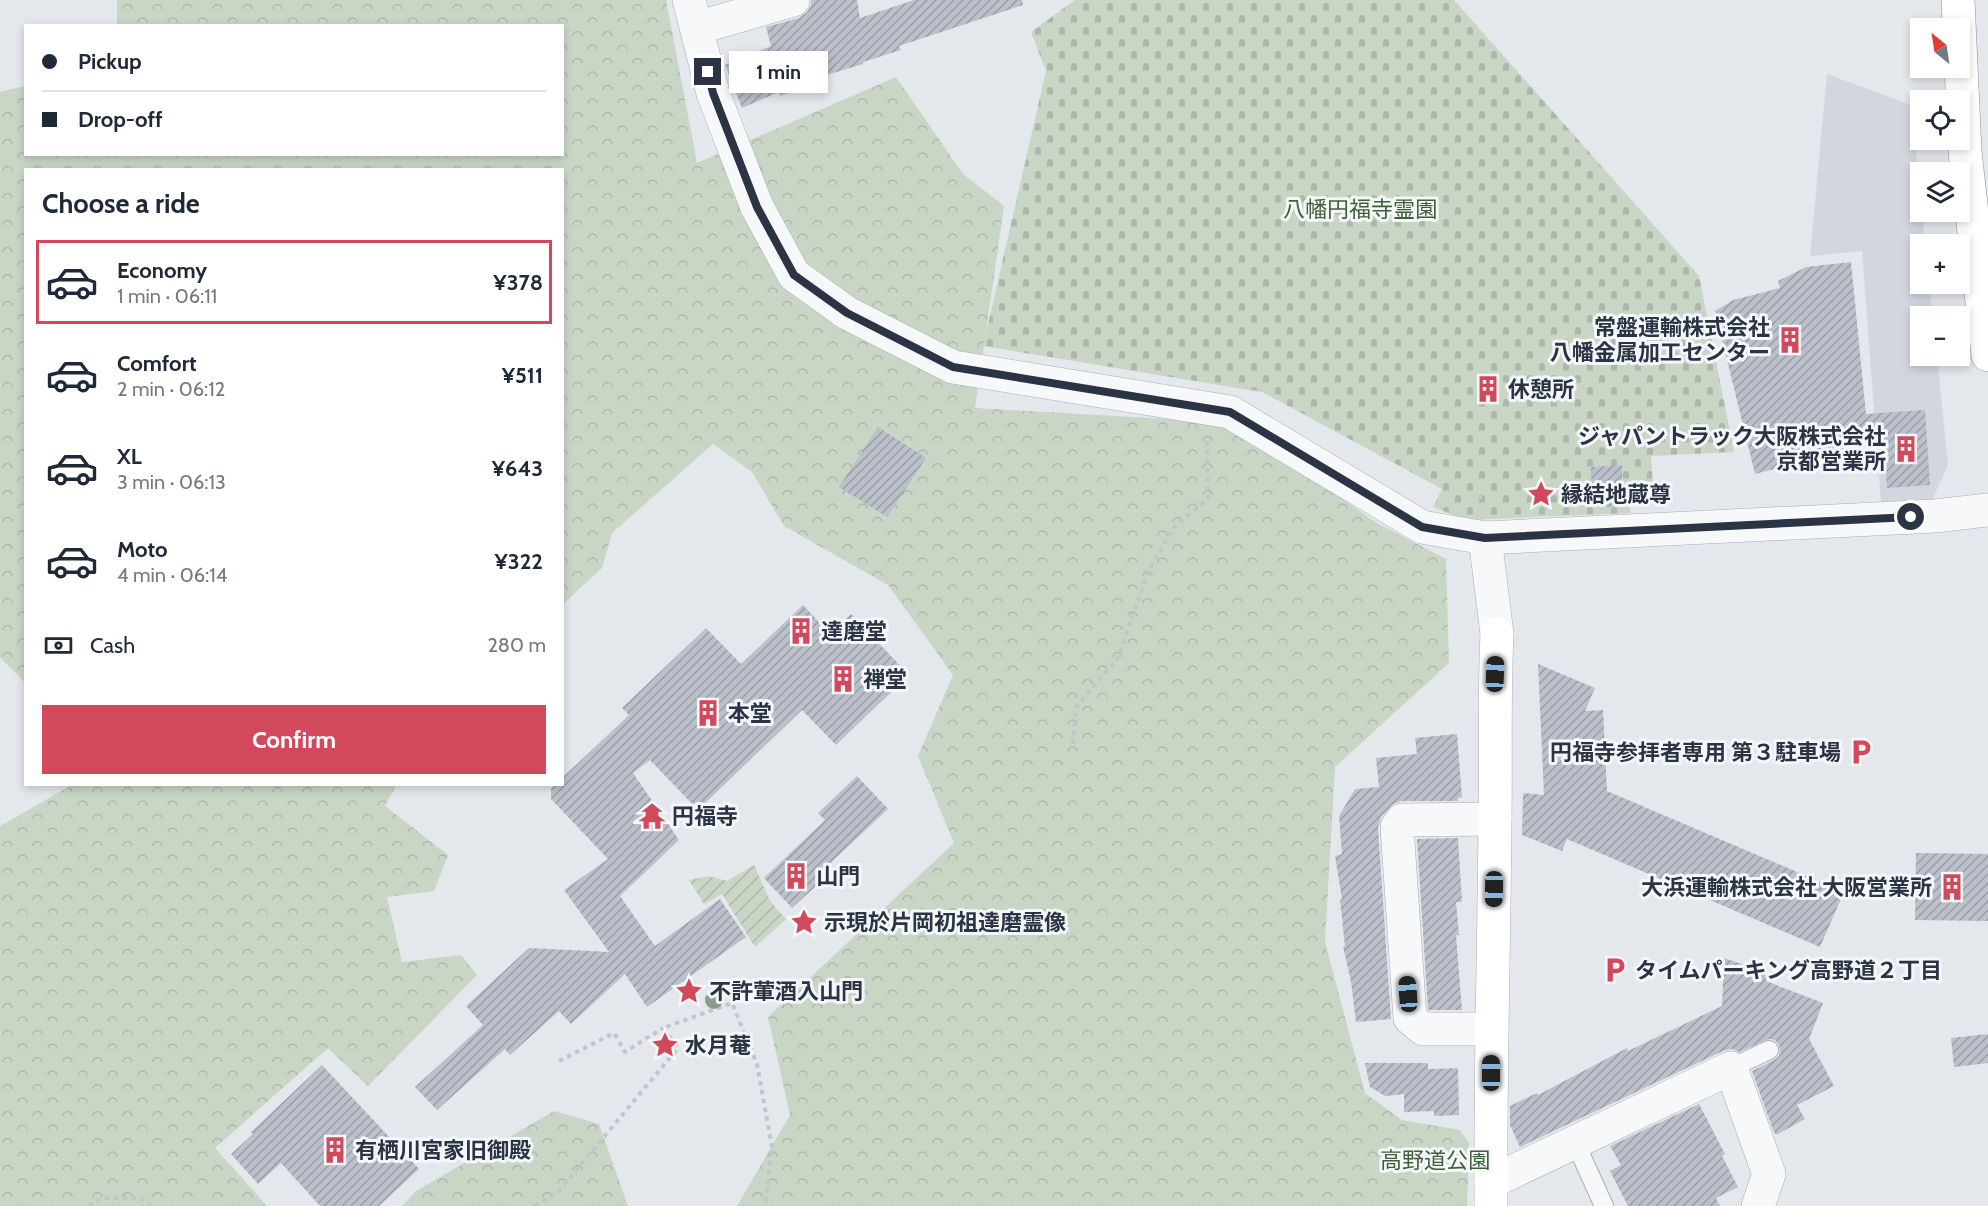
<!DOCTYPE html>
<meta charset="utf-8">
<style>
body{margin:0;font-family:Cabin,"Noto Sans JP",sans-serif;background:#f2f2f3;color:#1f2937;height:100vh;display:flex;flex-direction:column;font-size:22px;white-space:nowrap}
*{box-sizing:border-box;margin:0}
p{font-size:20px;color:#747a83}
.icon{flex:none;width:33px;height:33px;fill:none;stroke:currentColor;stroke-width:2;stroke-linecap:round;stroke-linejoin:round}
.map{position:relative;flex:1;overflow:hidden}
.drawer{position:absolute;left:24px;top:168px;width:540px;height:618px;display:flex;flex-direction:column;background:#fff;border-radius:0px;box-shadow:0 3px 9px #0003}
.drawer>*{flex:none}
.guide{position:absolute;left:24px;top:24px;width:540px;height:132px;border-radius:0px;box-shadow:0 3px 9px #0003;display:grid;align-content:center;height:132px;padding:0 18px;background:#fff}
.needle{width:39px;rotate:330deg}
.fabs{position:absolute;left:1910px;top:18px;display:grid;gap:12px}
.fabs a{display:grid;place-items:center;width:60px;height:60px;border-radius:0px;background:#fff;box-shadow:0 3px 9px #0003;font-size:30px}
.end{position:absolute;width:27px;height:27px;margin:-14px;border:8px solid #2b3445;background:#fff;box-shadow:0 0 0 3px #fff}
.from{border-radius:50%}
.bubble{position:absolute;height:42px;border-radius:0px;background:#fff;box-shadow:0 3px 9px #0003;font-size:20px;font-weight:700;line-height:42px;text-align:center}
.car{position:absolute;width:18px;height:36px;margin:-18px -9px;border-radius:8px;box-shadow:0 0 4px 2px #0007;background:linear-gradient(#222 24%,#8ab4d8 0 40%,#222 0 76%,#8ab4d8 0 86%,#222 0)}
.guide b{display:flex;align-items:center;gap:21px;height:57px;font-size:22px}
.guide b+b{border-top:2px solid #e0e1e3}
.guide i{width:15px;height:15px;background:#1f2937}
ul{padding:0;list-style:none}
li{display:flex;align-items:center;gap:18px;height:84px;margin:0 12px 9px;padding:0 6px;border:3px solid transparent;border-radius:0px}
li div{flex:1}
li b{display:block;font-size:22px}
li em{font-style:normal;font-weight:700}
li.active{border-color:#d1495b}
li>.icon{width:54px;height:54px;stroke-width:1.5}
h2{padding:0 18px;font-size:27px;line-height:72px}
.pay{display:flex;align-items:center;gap:15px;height:66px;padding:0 18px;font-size:22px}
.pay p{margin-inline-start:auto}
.primary-button{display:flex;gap:12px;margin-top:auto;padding:12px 18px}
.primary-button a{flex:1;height:69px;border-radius:0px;background:#d1495b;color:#fff;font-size:24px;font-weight:700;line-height:69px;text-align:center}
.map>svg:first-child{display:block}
.built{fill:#d2d6de}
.forest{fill:url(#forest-crowns)}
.cemetery{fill:url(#cemetery-stones)}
.garden{fill:url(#garden-furrows)}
.building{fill:url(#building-hatch)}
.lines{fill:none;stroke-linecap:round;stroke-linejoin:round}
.lane-casing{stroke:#a9aeb7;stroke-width:20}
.street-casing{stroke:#a9aeb7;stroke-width:34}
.secondary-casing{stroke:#a9aeb7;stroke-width:34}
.highway-casing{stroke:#8b94a3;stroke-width:34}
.path{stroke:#c2c5cb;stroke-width:4;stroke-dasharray:4.5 4.5;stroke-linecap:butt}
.lane{stroke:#f7f8fa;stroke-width:18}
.street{stroke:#f7f8fa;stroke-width:33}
.secondary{stroke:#fff;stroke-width:33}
.highway{stroke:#fff;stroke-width:33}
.tree{fill:#899d89}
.route{stroke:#2b3445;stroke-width:8}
.labels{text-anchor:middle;stroke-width:6;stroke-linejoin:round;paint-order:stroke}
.park-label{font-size:22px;fill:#3f6138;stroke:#f4f6f9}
.poi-label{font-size:22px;font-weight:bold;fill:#2b3445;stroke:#f4f6f9;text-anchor:start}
</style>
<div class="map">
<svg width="1988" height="1206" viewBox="0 0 1988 1206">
<defs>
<pattern id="forest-crowns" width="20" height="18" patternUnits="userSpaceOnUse" patternTransform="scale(1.5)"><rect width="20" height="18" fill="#c9d6c5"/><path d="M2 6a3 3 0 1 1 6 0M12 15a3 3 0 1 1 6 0" fill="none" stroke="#adb8ab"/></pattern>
<pattern id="cemetery-stones" width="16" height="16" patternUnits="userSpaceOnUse" patternTransform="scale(1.5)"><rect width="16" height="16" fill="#c9d6c5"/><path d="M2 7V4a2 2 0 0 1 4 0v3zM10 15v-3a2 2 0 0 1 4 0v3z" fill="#adb8ab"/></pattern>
<pattern id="garden-furrows" width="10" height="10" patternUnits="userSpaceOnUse" patternTransform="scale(1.5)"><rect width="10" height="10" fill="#c9d6c5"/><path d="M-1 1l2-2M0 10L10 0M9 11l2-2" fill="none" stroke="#adb8ab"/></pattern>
<pattern id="building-hatch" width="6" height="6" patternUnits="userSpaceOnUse" patternTransform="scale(1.5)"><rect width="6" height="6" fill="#bbc0ca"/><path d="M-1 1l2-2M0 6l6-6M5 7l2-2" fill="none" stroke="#989da6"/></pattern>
</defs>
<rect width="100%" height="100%" fill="#e4e7ec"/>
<path class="built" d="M1827,74l84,31 9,86v21h2l3,32h-5v40h9l4,32h-13v40h17l11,109 -16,35 -51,2 -19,-251 -52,5z"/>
<g class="forest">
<path d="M117,0h549l31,163 199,-86 67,97 41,32 -29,202 260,15 140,99 71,37 3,104 -114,104 -10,175 40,151 37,27 58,10 9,13 -2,63h-730l53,-91 -22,-98 186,-174 -36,-87 35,-81 -65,-90 -104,-59 -32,-54 -39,-28 -101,89 -10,35 -39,36 -1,-434h-536l-1,513 -25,-26v-565l25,-6 1,68h536v-128l-445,-1z"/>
<path d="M72,785h324l-11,21 63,49 -14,36 -47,6 15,65 59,-7 16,20 -109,111 -40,-38 -113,100 52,58h-267v-380z"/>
<path d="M554,1111l45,13 29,82h-226l14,-15z"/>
</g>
<path class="cemetery" d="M1075,0h379l245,276 35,176 -83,4 2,30 -22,17 -1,10 -164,7 -33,-13 9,-18 -180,-97 -279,-46 63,-275 -15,-39z"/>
<path class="garden" d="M754,865l16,36 16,18 -31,28 -33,-53 -18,10 -15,-24 20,-4 18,5z"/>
<g class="building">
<path d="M811,0h46l3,18 54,-18h108l1,5 -124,41 2,4 -38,12v2l-49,15 2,5 -36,12 -1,-4 -37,16 -17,-43 46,-19 -5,-19 33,-9 8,-6 4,-7z"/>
<path d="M1851,262l15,152 59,-4 5,75 -43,3 -3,-47 -129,33 -40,-163 18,-11 47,-12 -2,-7 28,-14z"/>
<path d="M878,427l48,31 -39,59 -48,-30z"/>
<path d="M1622,465v42h-30l-1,-40z"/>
<path d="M803,605l27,29 21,-20 58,61 -73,70 -34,-35 -104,100 -48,-50 -17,13 46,67 -59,56 35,50 65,-47 26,38 -99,70 -22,-33 -54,50 -12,-13 -49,44 -5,-6 -68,61 -22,-23 68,-62 -17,-19 63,-58 80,4 -45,-62 44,-31 -57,-60v-10l5,-5h6v-6l67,-63 -7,-7 84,-80 35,36z"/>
<path d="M1538,664l57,24 -10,23 18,-1 4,81 237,101 -24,55 -253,-108 -5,12 -40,-16 1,-42 21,2z"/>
<path d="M1457,734l5,63 -4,1v3h-57l-8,3 -12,13 -3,11 13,191 -35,3 -5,-40 -8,-36h2l-5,-46 2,-1 -7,-43 7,-2 -3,-38 16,-27 24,-2 -3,-29 41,-4 -2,-16z"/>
<path d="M857,776l31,33 -64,60 5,5 -37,34 -28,-30 61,-58 -7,-7z"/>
<path d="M1458,838l4,64h-6l3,33h-3l6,75h-32l-2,-1 -11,-170z"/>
<path d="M1916,853l72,1v67l-73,-1z"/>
<path d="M1724,958l42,14v9l57,22 -14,36 25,47 -37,19 8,14 -29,16 -3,-5 -21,-59 22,-11 5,-4 1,-6 -1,-5 -4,-5 -6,-1 -30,13 -7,-3 -9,2 -203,96 -10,-22v-19l27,-13 1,2 89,-47 1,3 94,-45z"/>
<path d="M1988,1034v29l-34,4 -3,-29z"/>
<path d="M1365,1063h63v6l30,-1 1,47 -25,1v-5l-30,1v-18l-19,2 -15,-9z"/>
<path d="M322,1065l97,104 -40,37h-59l-39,-43 -23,21 -27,-30 22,-20 -2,-2z"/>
<path d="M1699,1104l26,50 -3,2 16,31 -22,11 4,8h-92l-18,-35 11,-6 -11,-19z"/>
</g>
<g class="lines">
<defs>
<g id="lane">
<path d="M1731,1068l38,-18"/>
<path d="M1575,1142l29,64"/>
</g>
<g id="street">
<path d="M689,0l24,93 44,114 37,68 53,38 106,54 277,45 192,115 63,11 450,-22 53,-6"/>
<path d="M697,28l96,-28"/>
<path d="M1485,538l12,96"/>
<path d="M1492,1029h-69l-13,-11 -13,-191 5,-7 93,-1"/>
<path d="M1491,1182l240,-114 38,106 -11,32"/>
</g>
<path id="secondary" d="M1491,1206c-1,-129 3,-257 4,-386 1,-62 -1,-124 2,-186"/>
<path id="highway" d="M1958,0l7,152 23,203"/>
</defs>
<use href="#lane" class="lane-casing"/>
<use href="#street" class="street-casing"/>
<use href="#secondary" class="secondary-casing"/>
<use href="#highway" class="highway-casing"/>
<g class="path">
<path d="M1480,495v10"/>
<path d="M1073,744l3,-37 41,-48 32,-89 25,-43 34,-28 -1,-58"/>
<path d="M559,1061l55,-28 11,19 38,-24"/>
<path d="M89,1206l13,-8h39l11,8"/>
<path d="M535,1206l23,-14 120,-144 -15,-20 69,-25 25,61 15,83 -7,59"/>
</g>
<use href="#lane" class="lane"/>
<use href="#street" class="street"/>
<use href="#secondary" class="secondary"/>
<use href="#highway" class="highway"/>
</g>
<circle class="tree" cx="714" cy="1000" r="9"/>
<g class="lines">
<path class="route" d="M708,72l5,21 44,114 37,68 53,38 106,54 277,45 192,115 63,11 426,-21"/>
</g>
<defs>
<symbol id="building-bare" viewBox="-9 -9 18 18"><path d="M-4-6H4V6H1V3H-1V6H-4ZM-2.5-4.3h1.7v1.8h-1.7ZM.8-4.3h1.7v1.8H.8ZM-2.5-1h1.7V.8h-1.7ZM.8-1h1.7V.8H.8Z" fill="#d1495b" stroke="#f4f6f9" stroke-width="2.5" paint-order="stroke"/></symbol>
<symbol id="sight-bare" viewBox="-9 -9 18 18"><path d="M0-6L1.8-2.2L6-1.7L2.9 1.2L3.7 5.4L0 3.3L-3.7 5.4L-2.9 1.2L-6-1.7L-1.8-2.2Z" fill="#d1495b" stroke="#f4f6f9" stroke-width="2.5" paint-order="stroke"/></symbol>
<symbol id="parking-bare" viewBox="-9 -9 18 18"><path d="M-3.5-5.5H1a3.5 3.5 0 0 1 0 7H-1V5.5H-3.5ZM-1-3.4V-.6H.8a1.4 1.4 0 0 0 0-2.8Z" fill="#d1495b" stroke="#f4f6f9" stroke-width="2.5" paint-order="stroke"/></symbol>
<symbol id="temple-bare" viewBox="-9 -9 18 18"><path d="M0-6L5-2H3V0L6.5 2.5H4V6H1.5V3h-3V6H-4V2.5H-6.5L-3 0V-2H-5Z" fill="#d1495b" stroke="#f4f6f9" stroke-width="2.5" paint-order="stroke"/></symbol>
</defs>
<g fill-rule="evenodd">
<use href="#building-bare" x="1771" y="321" width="38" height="38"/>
<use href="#building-bare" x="1469" y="370" width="38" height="38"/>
<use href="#building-bare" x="1887" y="430" width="38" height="38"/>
<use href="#sight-bare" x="1522" y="475" width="38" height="38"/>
<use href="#building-bare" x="782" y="612" width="38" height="38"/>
<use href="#building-bare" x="824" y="660" width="38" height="38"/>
<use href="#building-bare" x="689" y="694" width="38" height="38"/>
<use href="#parking-bare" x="1842" y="733" width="38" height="38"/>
<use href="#temple-bare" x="633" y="797" width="38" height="38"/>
<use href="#building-bare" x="777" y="857" width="38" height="38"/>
<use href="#building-bare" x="1933" y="868" width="38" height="38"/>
<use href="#sight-bare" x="785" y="903" width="38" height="38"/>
<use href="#parking-bare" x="1596" y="951" width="38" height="38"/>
<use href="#sight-bare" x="670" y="972" width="38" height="38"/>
<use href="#sight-bare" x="646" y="1026" width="38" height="38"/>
<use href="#building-bare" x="316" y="1131" width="38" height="38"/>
</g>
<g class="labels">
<g class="park-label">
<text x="1360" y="217">八幡円福寺霊園</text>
<text x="1435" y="1168">高野道公園</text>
</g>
<g class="poi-label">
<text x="1770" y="335" text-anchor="end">常盤運輸株式会社<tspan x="1770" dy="25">八幡金属加工センター</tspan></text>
<text x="1508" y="397">休憩所</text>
<text x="1886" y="444" text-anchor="end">ジャパントラック大阪株式会社<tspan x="1886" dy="25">京都営業所</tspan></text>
<text x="1561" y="502">縁結地蔵尊</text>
<text x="821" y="639">達磨堂</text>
<text x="863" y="687">禅堂</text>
<text x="728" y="721">本堂</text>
<text x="1841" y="760" text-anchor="end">円福寺参拝者専用 第３駐車場</text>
<text x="672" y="824">円福寺</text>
<text x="816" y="884">山門</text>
<text x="1932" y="895" text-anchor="end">大浜運輸株式会社 大阪営業所</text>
<text x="824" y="930">示現於片岡初祖達磨霊像</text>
<text x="1635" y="978">タイムパーキング高野道２丁目</text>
<text x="709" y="999">不許葷酒入山門</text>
<text x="685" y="1053">水月菴</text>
<text x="355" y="1158">有栖川宮家旧御殿</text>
</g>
</g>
</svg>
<div class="fabs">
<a><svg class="needle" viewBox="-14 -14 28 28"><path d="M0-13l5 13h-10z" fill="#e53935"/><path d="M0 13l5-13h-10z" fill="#747a83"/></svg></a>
<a><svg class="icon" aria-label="locate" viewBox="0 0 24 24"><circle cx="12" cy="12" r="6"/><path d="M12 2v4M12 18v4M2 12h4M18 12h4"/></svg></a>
<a><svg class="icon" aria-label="layers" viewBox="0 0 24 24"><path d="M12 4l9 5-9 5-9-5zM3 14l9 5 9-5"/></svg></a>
<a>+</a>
<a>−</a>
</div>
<i class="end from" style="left:1911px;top:517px"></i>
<i class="end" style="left:708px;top:72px"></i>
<div class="bubble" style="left:729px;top:51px;width:99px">1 min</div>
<i class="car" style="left:1495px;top:674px;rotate:2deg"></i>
<i class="car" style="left:1494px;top:889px;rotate:181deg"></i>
<i class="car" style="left:1408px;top:994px;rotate:356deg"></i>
<i class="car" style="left:1491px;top:1073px;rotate:0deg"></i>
<div class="guide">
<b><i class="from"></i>Pickup</b>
<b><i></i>Drop-off</b>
</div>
<section class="drawer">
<h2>Choose a ride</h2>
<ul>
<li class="active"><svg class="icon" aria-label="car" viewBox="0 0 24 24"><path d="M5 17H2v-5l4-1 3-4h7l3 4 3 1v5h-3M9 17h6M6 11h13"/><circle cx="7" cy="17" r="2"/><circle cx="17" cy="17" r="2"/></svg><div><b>Economy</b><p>1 min · 06:11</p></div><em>¥378</em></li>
<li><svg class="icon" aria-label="car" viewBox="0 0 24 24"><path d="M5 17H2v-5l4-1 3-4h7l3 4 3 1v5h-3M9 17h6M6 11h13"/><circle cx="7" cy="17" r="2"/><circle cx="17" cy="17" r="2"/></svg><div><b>Comfort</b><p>2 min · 06:12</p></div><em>¥511</em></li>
<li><svg class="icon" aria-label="car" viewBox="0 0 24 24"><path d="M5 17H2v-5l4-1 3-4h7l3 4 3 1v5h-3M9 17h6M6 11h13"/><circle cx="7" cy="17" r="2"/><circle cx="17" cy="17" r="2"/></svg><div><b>XL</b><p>3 min · 06:13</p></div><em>¥643</em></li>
<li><svg class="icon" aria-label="car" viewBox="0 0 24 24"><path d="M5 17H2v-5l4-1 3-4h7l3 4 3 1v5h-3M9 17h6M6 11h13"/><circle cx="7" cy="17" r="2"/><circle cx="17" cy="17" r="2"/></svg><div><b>Moto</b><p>4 min · 06:14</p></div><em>¥322</em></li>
</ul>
<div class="pay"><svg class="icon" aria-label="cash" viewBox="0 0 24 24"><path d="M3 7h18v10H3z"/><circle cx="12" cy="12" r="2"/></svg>Cash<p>280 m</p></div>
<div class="primary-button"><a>Confirm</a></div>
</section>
</div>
